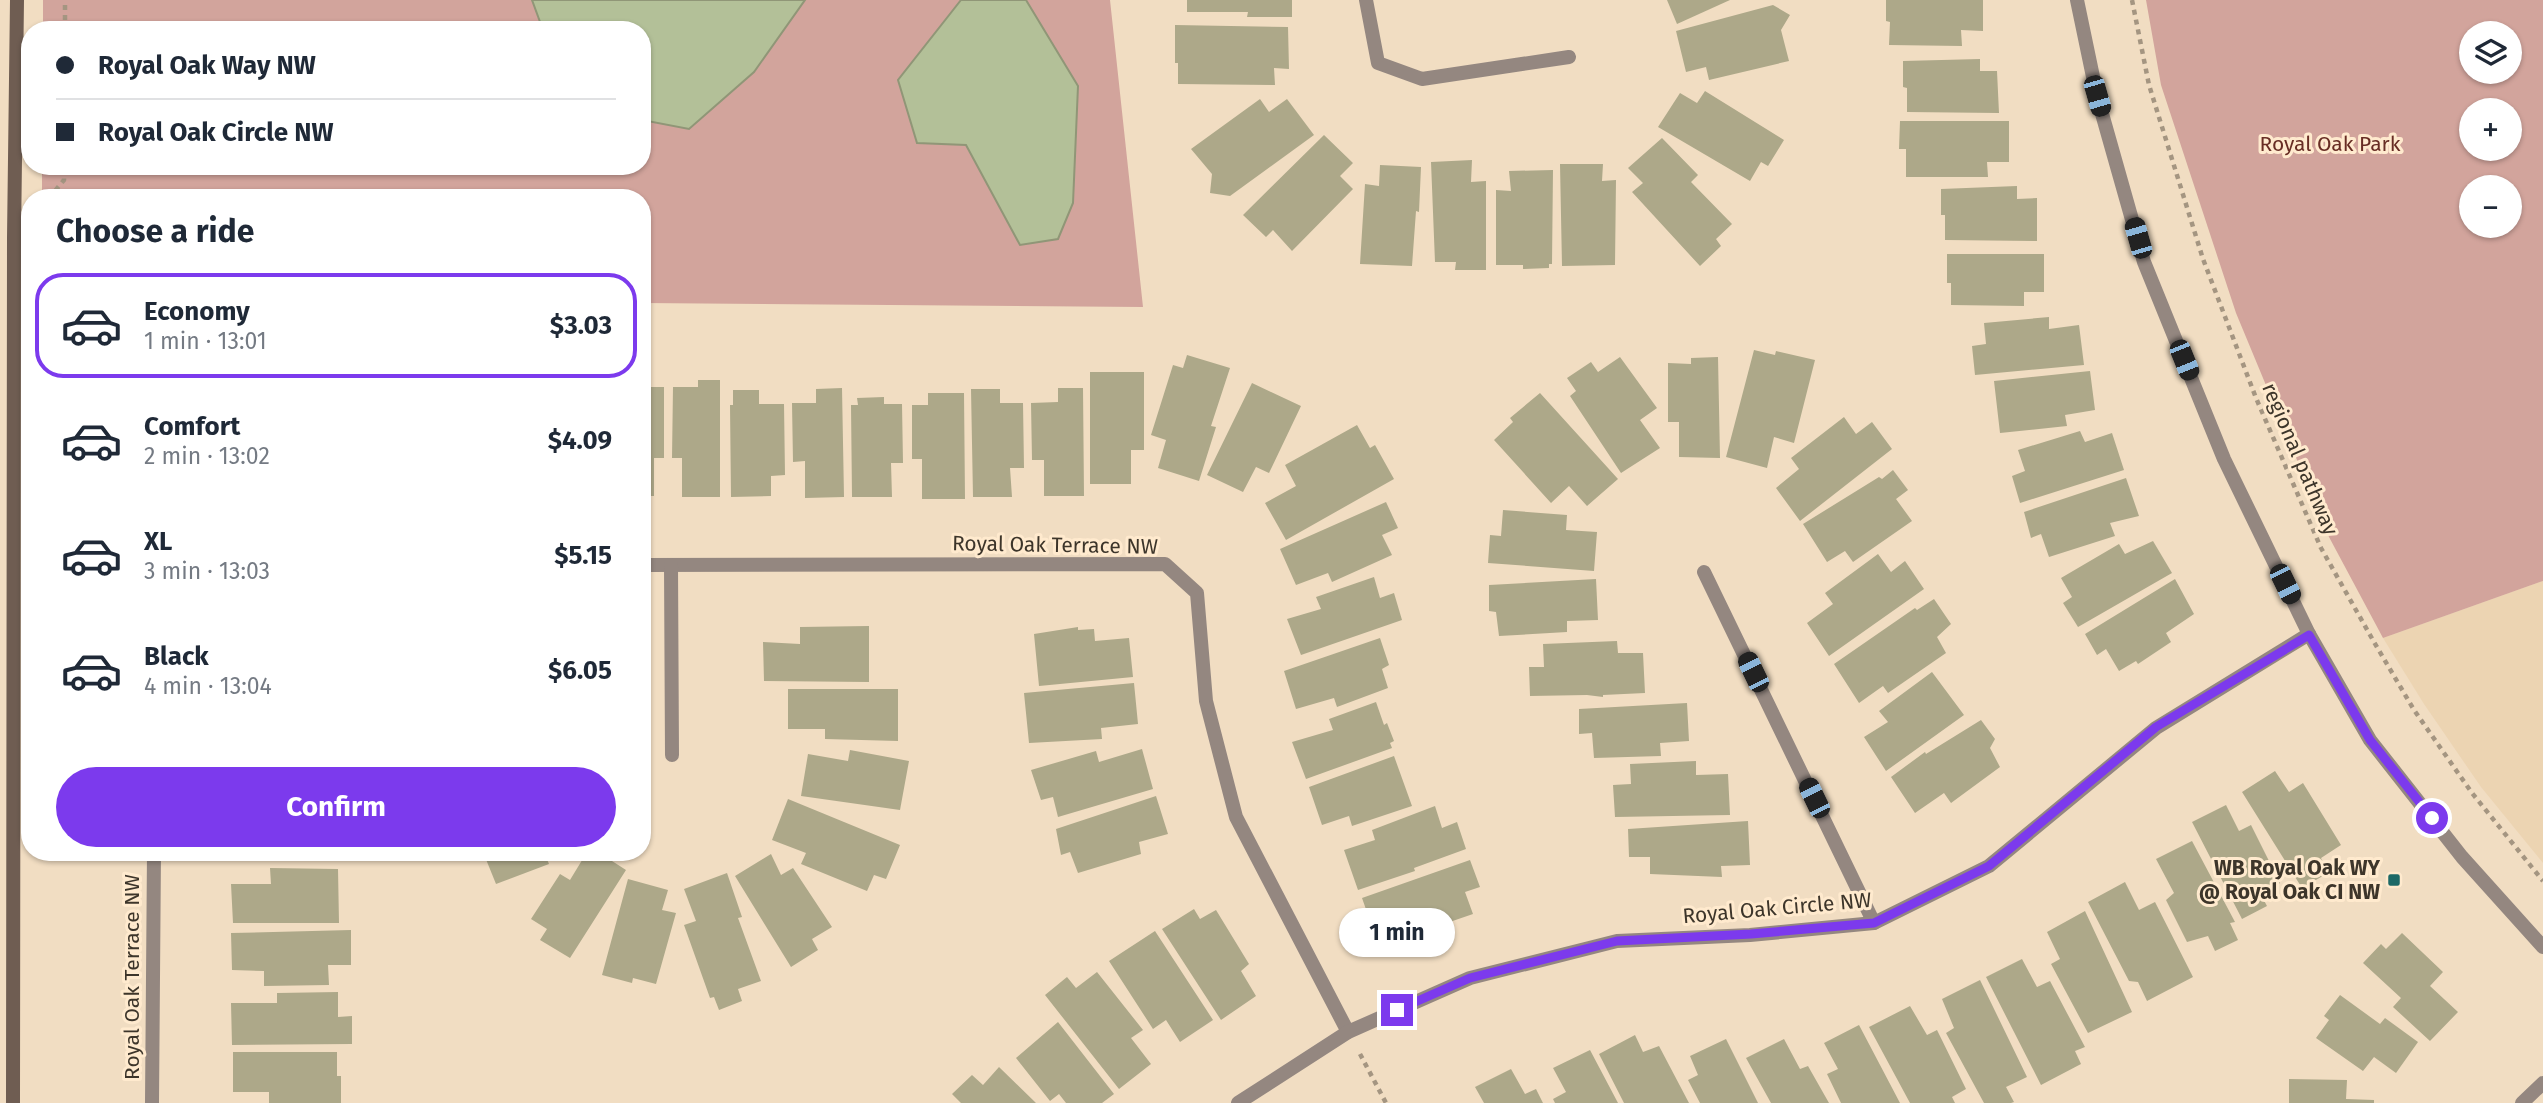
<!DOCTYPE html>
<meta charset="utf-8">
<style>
body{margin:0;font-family:"Fira Sans",sans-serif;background:#f6f6f7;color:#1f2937;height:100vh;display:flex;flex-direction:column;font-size:26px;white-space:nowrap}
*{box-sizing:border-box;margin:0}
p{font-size:23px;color:#747a83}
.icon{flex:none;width:38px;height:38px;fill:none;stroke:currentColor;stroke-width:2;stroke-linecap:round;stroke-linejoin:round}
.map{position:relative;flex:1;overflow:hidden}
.drawer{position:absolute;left:21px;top:189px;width:630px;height:672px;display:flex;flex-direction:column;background:#fff;border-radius:28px;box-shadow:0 2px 5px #0004}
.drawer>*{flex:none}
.guide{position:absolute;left:21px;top:21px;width:630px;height:154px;border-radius:28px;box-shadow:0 2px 5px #0004;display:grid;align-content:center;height:154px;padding:0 35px;background:#fff}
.buttons{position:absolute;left:2459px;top:21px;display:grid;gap:14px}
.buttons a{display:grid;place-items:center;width:63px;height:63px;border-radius:50%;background:#fff;box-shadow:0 2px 5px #0004;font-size:35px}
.end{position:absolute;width:32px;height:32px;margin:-16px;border:9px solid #7c3aed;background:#fff;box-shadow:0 0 0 4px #fff}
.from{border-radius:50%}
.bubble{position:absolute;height:49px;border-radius:24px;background:#fff;box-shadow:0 2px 5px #0004;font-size:23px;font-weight:700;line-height:49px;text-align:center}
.car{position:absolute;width:21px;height:42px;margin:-21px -10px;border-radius:9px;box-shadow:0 0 5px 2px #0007;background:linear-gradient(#222 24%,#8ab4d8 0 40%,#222 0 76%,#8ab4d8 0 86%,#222 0)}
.guide b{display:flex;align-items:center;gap:24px;height:66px;font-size:26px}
.guide b+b{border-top:2px solid #e0e1e3}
.guide i{width:18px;height:18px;background:#1f2937}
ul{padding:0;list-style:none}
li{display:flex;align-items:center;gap:21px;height:105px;margin:0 14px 10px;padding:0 21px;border:4px solid transparent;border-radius:28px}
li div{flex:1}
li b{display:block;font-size:26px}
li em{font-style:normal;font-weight:700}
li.selected{border-color:#7c3aed}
li>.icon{width:63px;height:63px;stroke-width:1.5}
h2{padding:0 35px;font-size:32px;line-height:84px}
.action{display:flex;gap:14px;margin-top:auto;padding:14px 35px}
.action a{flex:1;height:80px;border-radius:42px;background:#7c3aed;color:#fff;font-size:28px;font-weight:700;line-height:80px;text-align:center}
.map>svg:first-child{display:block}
.built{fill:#ecd4b2}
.park{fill:#d2a49c;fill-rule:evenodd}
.water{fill:#b3c098;stroke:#909677;stroke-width:2}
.building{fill:#ada889}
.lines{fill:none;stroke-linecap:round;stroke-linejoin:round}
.path{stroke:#a49581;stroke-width:4.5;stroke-dasharray:5 5;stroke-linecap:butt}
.minor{stroke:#948780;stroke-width:14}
.tertiary{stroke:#948780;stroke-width:14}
.secondary{stroke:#6f5d52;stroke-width:14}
.route{stroke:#7c3aed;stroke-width:9}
.poi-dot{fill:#1d6966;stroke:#ffeace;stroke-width:2.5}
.labels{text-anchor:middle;stroke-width:6;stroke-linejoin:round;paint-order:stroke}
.park-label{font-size:21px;fill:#682d24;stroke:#ffeace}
.street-label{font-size:21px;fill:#3d352a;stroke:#ffeace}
.poi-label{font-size:21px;font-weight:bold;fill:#3d352a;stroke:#ffeace;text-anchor:end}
</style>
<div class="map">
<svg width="2543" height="1103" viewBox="0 0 2543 1103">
<rect width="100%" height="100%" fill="#f1ddc2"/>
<path class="built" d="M2543,581v282l-62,-76 -57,-83 -41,-66z"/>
<g class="park">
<path d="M43,0h1067l33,307 -501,-4v-105h-600v-32h600v-136h-599z"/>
<path d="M2146,0h397v581l-160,57 -54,-101 -93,-224 -75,-228zM2471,33h39v39h-39zM2510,110v39h-39v-39zM2471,187h39v39h-39z"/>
</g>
<g class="water">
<path d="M532,0h273l-51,72 -65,57 -47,-9v-90h-99z"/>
<path d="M961,0h65l52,86 -5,117 -15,36 -38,6 -54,-100 -49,-2 -19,-63z"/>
</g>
<g class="building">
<path d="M1187,0h105v17h-45l1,-5h-61z"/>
<path d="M1667,0h63l-53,24z"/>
<path d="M1886,0h97v31l-22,-1 1,16 -73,-1 1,-23 -4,-1z"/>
<path d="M1773,5l17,10 -9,15 8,31 -80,19 -3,-13 -20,5 -10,-41z"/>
<path d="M1175,25l113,2 1,42 -15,-1 1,17 -97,-1v-21h-3z"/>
<path d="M1980,59v12h17l2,42 -92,-1v-24l-4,-1v-26z"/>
<path d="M1705,91l79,49 -16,26 -7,-4 -11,19 -92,-54 22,-34 17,10z"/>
<path d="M1260,99l9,13 18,-13 27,36 -84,61 -20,-3 2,-19 -21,-25z"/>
<path d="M1900,121h109v41h-22l1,15h-82v-28h-7z"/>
<path d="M1324,135l29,28 -13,13 13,13 -61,62 -19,-21 -7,7 -23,-22z"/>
<path d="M1662,138l36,37 -7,7 41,42 -16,15 5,7 -21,20 -68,-74 11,-9 -15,-15z"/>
<path d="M1472,160l-1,22 15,-1v89h-31l1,-8h-21l-4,-100z"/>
<path d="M1560,164h43l-1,17 14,-1 -1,85 -53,1z"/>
<path d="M1380,165l41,2 -2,45 -3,-1 -4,55 -52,-2 5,-80 14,2z"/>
<path d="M1553,170l-1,94h-3v4l-26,1v-4h-27v-75l15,1 -2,-20z"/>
<path d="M2017,186v13l20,-1v43l-92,-1v-25h-4v-26z"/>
<path d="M1947,254h97v38h-20v14l-73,-1v-22h-4z"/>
<path d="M2049,317v12l30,-4 5,40 -109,10 -3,-29 14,-2 -2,-21z"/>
<path d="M1754,350l21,5 1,-4 39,9 -21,83 -20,-6 -7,31 -41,-11z"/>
<path d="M1187,355l43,13 -19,58 5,1 -17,54 -41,-13 8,-28 -15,-5 22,-70 10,3z"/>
<path d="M1620,357l37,51 -17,12 20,28 -39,25 -51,-77 6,-5 -9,-13 24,-16 7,10z"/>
<path d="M1718,357l2,101 -41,-1v-35h-11v-59l23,1v-6z"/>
<path d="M2090,371l5,39 -30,5 2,11 -67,7 -6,-52z"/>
<path d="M1090,372h54v78h-13v34h-41z"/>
<path d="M698,380h22v117h-38v-39h-10l1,-71h25z"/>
<path d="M1252,383l49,23 -32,67 -13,-6 -13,25 -36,-17z"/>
<path d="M642,387h22v71h-10v38h-12z"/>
<path d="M842,388l2,109 -39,1v-37l-12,1 -1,-59h24v-14z"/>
<path d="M1058,388h25l1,108h-40v-36h-12l-1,-57 27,-1z"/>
<path d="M971,389h29v14h23l1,65h-14l2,29h-39z"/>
<path d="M733,390h26v14h25l1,71 -14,1v20l-40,1 -1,-92h3z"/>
<path d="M928,393h36l1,106h-43v-40h-10v-54h16z"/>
<path d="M1540,393l78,86 -31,27 -18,-20 -18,17 -57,-63 19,-18 -3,-4z"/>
<path d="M884,397v7h18l1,59h-12l1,34h-40l-1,-92h7l-1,-7z"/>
<path d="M1844,417l12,17 16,-12 20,27 -92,72 -24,-33 23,-19 -8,-11z"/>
<path d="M1357,425l13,23 5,-3 19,34 -108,61 -21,-37 31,-17 -11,-21z"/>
<path d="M2080,431l5,11 27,-9 12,37 -104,33 -8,-27 13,-5 -7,-21z"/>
<path d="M1893,470l15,20 -12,9 16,22 -59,41 -8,-11 -18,11 -24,-38 76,-47 3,2z"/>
<path d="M2126,478l13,38 -29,7 5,13 -66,21 -8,-23 -10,4 -7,-26z"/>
<path d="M1386,502l12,26 -16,7 10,20 -60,27 -4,-9 -32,12 -16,-36z"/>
<path d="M1503,510l64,5 -1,15 31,2 -3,39 -106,-8 2,-28 11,1z"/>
<path d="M2153,541l19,32 -94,54 -15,-24 9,-6 -11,-19 58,-34 6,10z"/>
<path d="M1878,554l13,18 14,-11 19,28 -95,67 -22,-33 26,-19 -8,-11z"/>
<path d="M1374,577l6,21 14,-5 8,27 -101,35 -14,-36 34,-10 -5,-12z"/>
<path d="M1596,579l2,41 -31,1v11l-68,4 -3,-24 -7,-1v-26z"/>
<path d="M2175,579l19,35 -28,19 5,9 -33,22 -2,-3 -17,10 -13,-22 -9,6 -12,-21z"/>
<path d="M1934,599l17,25 -14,13 9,16 -58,40 -5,-7 -24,17 -25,-39 81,-56 2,2z"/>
<path d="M869,626v56l-105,-1 -1,-39 37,2v-17z"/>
<path d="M1078,627v3l16,-1 1,12 34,-3 4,39 -94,9 -5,-52z"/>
<path d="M1380,638l9,27 -7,4 6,19 -51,19 -3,-9 -38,11 -12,-38z"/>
<path d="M1617,641l1,12h25l2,40 -42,2v2l-16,-2 -57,1 -1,-29h15l-1,-23z"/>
<path d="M1932,672l32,43 -78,56 -22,-34 24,-15 -9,-11z"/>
<path d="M1134,683l4,41 -37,4 1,11 -73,4 -5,-50z"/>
<path d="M788,689h110v52l-73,-2v-10h-37z"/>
<path d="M1376,702l8,23 3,-2 7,18 -4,2 2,5 -86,31 -14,-37 41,-12 -4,-11z"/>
<path d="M1687,703l2,38 -29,2 1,13 -67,2 -2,-25 -13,1v-25z"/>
<path d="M1981,720l14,19 -5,9 10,19 -49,36 -7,-10 -29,20 -24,-36 34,-25 1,2z"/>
<path d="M1142,749l11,40 -95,28 -5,-20 -12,3 -10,-30 65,-19 3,11z"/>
<path d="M850,750l59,11 -9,49 -99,-14 7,-42 40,7z"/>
<path d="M1394,756l18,50 -60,20 -3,-10 -27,9 -13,-38z"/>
<path d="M1696,761v14l32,-1 2,41 -115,2 -2,-32 18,-1 -1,-20z"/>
<path d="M2275,771l14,21 14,-9 38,62 -20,13 7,15 -26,15 -60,-96z"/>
<path d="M1156,796l12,38 -29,8 2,12 -63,19 -8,-21 -9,3 -5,-26z"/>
<path d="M788,799l112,46 -14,34 -12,-4 -7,16 -66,-27 5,-11 -34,-13z"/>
<path d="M2226,805l13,26 12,-6 29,58 -20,10 7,13 -25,13 -50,-97z"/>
<path d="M1435,806l7,22 15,-6 9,27 -52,19 1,3 -57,19 -14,-40 31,-10 -3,-10z"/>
<path d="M1748,821l2,44 -29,1 1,11 -72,-3v-17h-21l-1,-28z"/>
<path d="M2192,841l43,81 -5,1 8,17 -23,11 -7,-15 -21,6 -21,-42 8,-7 -18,-34z"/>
<path d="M264,852h61v8l-60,1z"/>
<path d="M483,852h61l5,12 -53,20z"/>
<path d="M587,852h11l28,18 -56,88 -30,-18 7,-11 -16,-10 29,-45 10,6z"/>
<path d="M771,854l10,21 12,-7 39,59 -20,12 6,11 -27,17 -56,-91z"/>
<path d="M1470,860l10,27 -15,5 8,22 -70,24 -4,-11 -24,8 -13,-37z"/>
<path d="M270,868l68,1 1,54h-106l-2,-39h40z"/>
<path d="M727,873l15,44 -4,1 23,63 -23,8 4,12 -23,9 -5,-13 -4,1 -26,-73 12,-4 -12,-32z"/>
<path d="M628,879l40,11 -6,20 14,3 -20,71 -23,-6 -1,5 -30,-8z"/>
<path d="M2125,882l14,28 16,-8 38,75 -46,24 -9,-19 -9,-1 -41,-79z"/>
<path d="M1194,909l6,10 16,-9 33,54 -8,7 15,25 -35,24 -59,-91z"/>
<path d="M2085,911l47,101 -44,21 -37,-69 9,-5 -13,-27z"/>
<path d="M351,930v35h-23l1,20 -65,1v-15l-32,-1 -1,-37z"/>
<path d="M1155,931l58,89 -33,22 -14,-22 -13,9 -44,-68z"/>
<path d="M2402,933l41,39 -13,14 28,26 -28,29 -37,-34 8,-9 -38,-35 18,-19 5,5z"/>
<path d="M2022,959l15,28 13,-6 35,66 -10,4 6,13 -40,21 -55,-108z"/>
<path d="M1097,972l46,58 -12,8 20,26 -32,25 -74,-94 22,-18 9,11z"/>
<path d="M1980,980l47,97 -21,10 8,15 -3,1h-27l-38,-70 8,-5 -12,-29z"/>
<path d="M338,992v25l14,-1v28l-120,1 -1,-42h46v-10z"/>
<path d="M2340,995l40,29 5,-6 33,24 -22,31 -22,-16 -11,14 -47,-33 13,-18 -5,-4z"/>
<path d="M1910,1006l17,29 10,-5 29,59 -14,8 3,6h-45l-41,-76z"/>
<path d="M1058,1022l56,72 -12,9h-36l-7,-9 -9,7 -34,-43z"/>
<path d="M1859,1025l41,78h-59l-14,-29 11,-5 -14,-26z"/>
<path d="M1635,1035l8,17 16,-6 30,57h-65l-25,-49z"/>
<path d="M1726,1039l32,64h-58l-12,-23 10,-5 -8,-19z"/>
<path d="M1784,1039l16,30 8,-3 21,37h-58l-25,-45z"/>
<path d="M1590,1050l28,53h-63l-2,-4 13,-7 -13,-24z"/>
<path d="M233,1052h104v24h4v27h-72v-11h-36z"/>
<path d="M999,1067l37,36h-75l-9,-9 20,-19 11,10z"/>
<path d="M1511,1069l14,25 11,-5 7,14h-59l-9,-16z"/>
<path d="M2289,1079l58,1 -1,19 28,1v3h-85z"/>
</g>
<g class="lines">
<g class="path">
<path d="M2132,0l17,85 54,174 53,139 65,150 53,94 40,68 58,83 71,88"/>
<path d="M65,30v-30"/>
<path d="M49,198l15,-18v-14"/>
<path d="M1360,1054l26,49"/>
</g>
<g class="minor">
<path d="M1366,0l12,63 44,16 147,-22"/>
<path d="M642,565l523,-1 32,29 9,108 30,116 112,215"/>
<path d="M671,565l1,190"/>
<path d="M1704,572l170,351"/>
<path d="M152,1103l2,-251"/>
<path d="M1238,1103l110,-71 122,-54 147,-37 133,-6 124,-12 115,-57 167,-138 153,-94"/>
<path d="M2522,1103l21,-20"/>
</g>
<path class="tertiary" d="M2077,0l20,96 47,166 80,197 85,175 61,106 92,117 81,90"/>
<path class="secondary" d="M13,1103l1,-865 3,-238"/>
</g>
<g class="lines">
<path class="route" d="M1397,1010l73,-32 147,-37 134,-7 123,-11 115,-57 167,-139 153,-92 61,105 62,78"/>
</g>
<rect class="poi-dot" x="2387" y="873" width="14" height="14" rx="3.5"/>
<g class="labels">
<g class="park-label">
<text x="2330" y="151">Royal Oak Park</text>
</g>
<g class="street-label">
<text transform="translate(2300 459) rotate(67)" y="7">regional pathway</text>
<text transform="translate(1055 545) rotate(1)" y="7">Royal Oak Terrace NW</text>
<text transform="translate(1777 908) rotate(-5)" y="7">Royal Oak Circle NW</text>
<text transform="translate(132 977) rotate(-90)" y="7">Royal Oak Terrace NW</text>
</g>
<g class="poi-label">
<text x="2380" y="875">WB Royal Oak WY<tspan x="2380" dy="24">@ Royal Oak CI NW</tspan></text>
</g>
</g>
</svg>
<div class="buttons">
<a><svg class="icon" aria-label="layers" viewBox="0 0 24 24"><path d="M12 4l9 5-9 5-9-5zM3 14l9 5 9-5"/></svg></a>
<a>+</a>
<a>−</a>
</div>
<i class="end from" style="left:2432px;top:818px"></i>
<i class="end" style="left:1397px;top:1010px"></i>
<div class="bubble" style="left:1339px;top:908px;width:116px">1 min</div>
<i class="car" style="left:2097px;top:96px;rotate:164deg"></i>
<i class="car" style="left:2138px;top:238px;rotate:344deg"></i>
<i class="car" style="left:2184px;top:360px;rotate:158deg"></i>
<i class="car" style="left:2285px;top:584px;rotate:154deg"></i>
<i class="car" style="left:1753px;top:672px;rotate:334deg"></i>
<i class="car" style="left:1814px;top:798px;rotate:334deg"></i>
<div class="guide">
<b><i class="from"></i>Royal Oak Way NW</b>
<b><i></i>Royal Oak Circle NW</b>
</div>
<section class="drawer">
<h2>Choose a ride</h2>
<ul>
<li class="selected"><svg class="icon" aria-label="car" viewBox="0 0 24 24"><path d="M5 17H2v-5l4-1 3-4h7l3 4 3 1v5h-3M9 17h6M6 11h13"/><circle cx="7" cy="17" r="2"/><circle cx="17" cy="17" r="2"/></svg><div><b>Economy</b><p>1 min · 13:01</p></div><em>$3.03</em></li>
<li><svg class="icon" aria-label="car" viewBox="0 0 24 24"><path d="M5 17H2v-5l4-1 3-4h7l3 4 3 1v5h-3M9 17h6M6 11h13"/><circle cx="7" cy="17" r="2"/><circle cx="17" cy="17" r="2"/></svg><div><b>Comfort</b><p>2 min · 13:02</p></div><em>$4.09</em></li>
<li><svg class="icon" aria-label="car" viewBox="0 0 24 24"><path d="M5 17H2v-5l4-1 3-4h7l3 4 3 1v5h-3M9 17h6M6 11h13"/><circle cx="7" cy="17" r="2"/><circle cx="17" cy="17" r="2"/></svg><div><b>XL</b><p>3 min · 13:03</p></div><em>$5.15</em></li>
<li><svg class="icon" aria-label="car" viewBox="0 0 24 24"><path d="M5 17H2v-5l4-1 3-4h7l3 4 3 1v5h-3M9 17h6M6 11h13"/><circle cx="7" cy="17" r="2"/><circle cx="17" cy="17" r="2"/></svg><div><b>Black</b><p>4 min · 13:04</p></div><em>$6.05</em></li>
</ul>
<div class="action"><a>Confirm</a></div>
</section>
</div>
